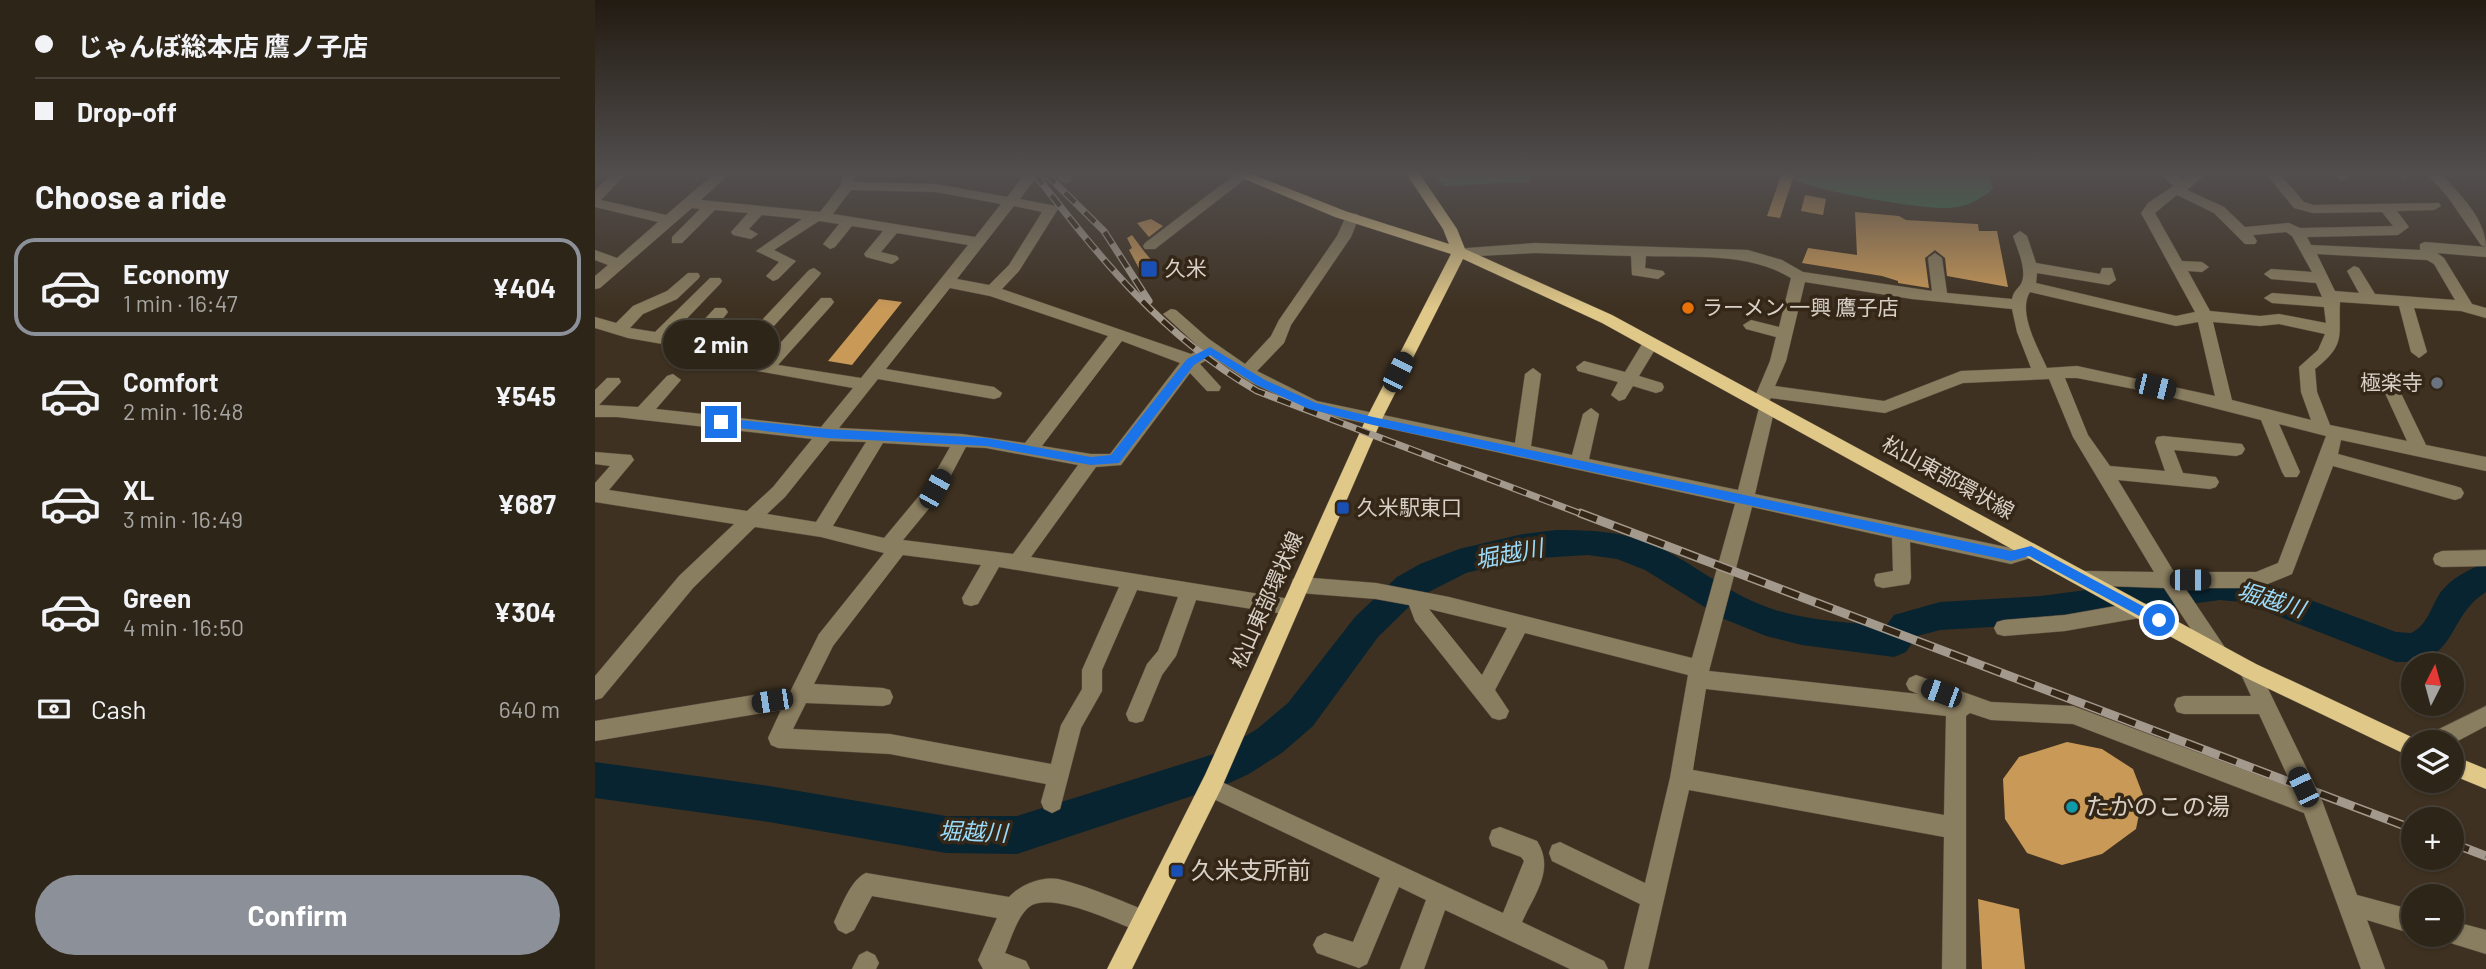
<!DOCTYPE html>
<meta charset="utf-8">
<style>
body{margin:0;font-family:Barlow,"Noto Sans JP",sans-serif;background:#3a3126;color:#f1f3f6;height:100vh;display:flex;flex-direction:column;font-size:26px;white-space:nowrap}
*{box-sizing:border-box;margin:0}
p{font-size:23px;color:#a7a5a2}
.icon{flex:none;width:38px;height:38px;fill:none;stroke:currentColor;stroke-width:2;stroke-linecap:round;stroke-linejoin:round}
.map{position:relative;flex:1;overflow:hidden}
.panel{display:flex;flex-direction:column;background:#2e2519;width:595px}
.panel>*{flex:none}
.banner{display:grid;align-content:center;height:154px;padding:0 35px;background:#2e2519}
.needle{width:46px;rotate:6deg}
.controls{position:absolute;left:1806px;top:653px;display:grid;gap:14px}
.controls a{display:grid;place-items:center;width:63px;height:63px;border-radius:50%;background:#2e2519;box-shadow:0 2px 5px #0004,0 0 0 2px #494238;font-size:35px}
.end{position:absolute;width:32px;height:32px;margin:-16px;border:9px solid #1a73e8;background:#fff;box-shadow:0 0 0 4px #fff}
.from{border-radius:50%}
.bubble{position:absolute;height:49px;border-radius:24px;background:#2e2519;box-shadow:0 2px 5px #0004,0 0 0 2px #494238;font-size:23px;font-weight:700;line-height:49px;text-align:center}
.car{position:absolute;width:21px;height:42px;margin:-21px -10px;border-radius:9px;box-shadow:0 0 5px 2px #0007;background:linear-gradient(#222 24%,#8ab4d8 0 40%,#222 0 76%,#8ab4d8 0 86%,#222 0)}
.banner b{display:flex;align-items:center;gap:24px;height:66px;font-size:26px}
.banner b+b{border-top:2px solid #494238}
.banner i{width:18px;height:18px;background:#f1f3f6}
ul{padding:0;list-style:none}
li{display:flex;align-items:center;gap:21px;height:98px;margin:0 14px 10px;padding:0 21px;border:4px solid transparent;border-radius:21px}
li div{flex:1}
li b{display:block;font-size:26px}
li em{font-style:normal;font-weight:700}
li.selected{border-color:#8c9099}
li>.icon{width:63px;height:63px;stroke-width:1.5}
h2{padding:0 35px;font-size:32px;line-height:84px}
.pay{display:flex;align-items:center;gap:18px;height:77px;padding:0 35px;font-size:26px}
.pay p{margin-inline-start:auto}
.cta{display:flex;gap:14px;margin-top:auto;padding:14px 35px}
.cta a{flex:1;height:80px;border-radius:42px;background:#8c9099;color:#fff;font-size:28px;font-weight:700;line-height:80px;text-align:center}
main{display:flex;flex:1;min-height:0}
.map>svg:first-child{display:block}
.forest{fill:#337a4e}
.lines{fill:none;stroke-linecap:round;stroke-linejoin:round}
.river{fill:#082430;fill-rule:evenodd}
.building{fill:#c99958}
.minor-casing{stroke:#5a4e3f;stroke-width:1}
.major-casing{stroke:#5a4e3f;stroke-width:1}
.minor{fill:#8a7e60;fill-rule:evenodd}
.major{fill:#e0c889;fill-rule:evenodd}
.rail-far1-casing{stroke:#a3998d;stroke-width:7}
.rail-casing{stroke:#a3998d;stroke-width:9}
.rail-far1{stroke:#342717;stroke-width:4.5;stroke-dasharray:14;stroke-linecap:butt}
.rail{stroke:#342717;stroke-width:6;stroke-dasharray:18;stroke-linecap:butt}
.route{fill:#1a73e8}
.transit-dot{fill:#1a4fb4;stroke:#342717;stroke-width:2.5}
.food-dot{fill:#e8710a;stroke:#342717;stroke-width:2.5}
.worship-dot{fill:#6b7280;stroke:#342717;stroke-width:2.5}
.culture-dot{fill:#0f9aa8;stroke:#342717;stroke-width:2.5}
.labels{text-anchor:middle;stroke-width:7;stroke-linejoin:round;paint-order:stroke}
.poi-label{font-size:21px;fill:#d8d0c6;stroke:#342717;text-anchor:start}
.street-label{font-size:21px;fill:#d8d0c6;stroke:#342717}
.water-label{font-size:23px;font-style:italic;fill:#9adbfa;stroke:#342717}
.near-poi-label{font-size:24px;fill:#d8d0c6;stroke:#342717;text-anchor:start}
</style>
<main>
<section class="panel">
<div class="banner">
<b><i class="from"></i>じゃんぼ総本店 鷹ノ子店</b>
<b><i></i>Drop-off</b>
</div>
<h2>Choose a ride</h2>
<ul>
<li class="selected"><svg class="icon" aria-label="car" viewBox="0 0 24 24"><path d="M5 17H2v-5l4-1 3-4h7l3 4 3 1v5h-3M9 17h6M6 11h13"/><circle cx="7" cy="17" r="2"/><circle cx="17" cy="17" r="2"/></svg><div><b>Economy</b><p>1 min · 16:47</p></div><em>¥404</em></li>
<li><svg class="icon" aria-label="car" viewBox="0 0 24 24"><path d="M5 17H2v-5l4-1 3-4h7l3 4 3 1v5h-3M9 17h6M6 11h13"/><circle cx="7" cy="17" r="2"/><circle cx="17" cy="17" r="2"/></svg><div><b>Comfort</b><p>2 min · 16:48</p></div><em>¥545</em></li>
<li><svg class="icon" aria-label="car" viewBox="0 0 24 24"><path d="M5 17H2v-5l4-1 3-4h7l3 4 3 1v5h-3M9 17h6M6 11h13"/><circle cx="7" cy="17" r="2"/><circle cx="17" cy="17" r="2"/></svg><div><b>XL</b><p>3 min · 16:49</p></div><em>¥687</em></li>
<li><svg class="icon" aria-label="car" viewBox="0 0 24 24"><path d="M5 17H2v-5l4-1 3-4h7l3 4 3 1v5h-3M9 17h6M6 11h13"/><circle cx="7" cy="17" r="2"/><circle cx="17" cy="17" r="2"/></svg><div><b>Green</b><p>4 min · 16:50</p></div><em>¥304</em></li>
</ul>
<div class="pay"><svg class="icon" aria-label="cash" viewBox="0 0 24 24"><path d="M3 7h18v10H3z"/><circle cx="12" cy="12" r="2"/></svg>Cash<p>640 m</p></div>
<div class="cta"><a>Confirm</a></div>
</section>
<div class="map">
<svg width="1891" height="969" viewBox="0 0 1891 969">
<rect width="100%" height="100%" fill="#3e3121"/>
<g class="forest">
<path d="M838,173h102l-7,9 -84,4z"/>
<path d="M1187,173h217l-10,3 4,13c-14,11 -26,18 -44,19 -24,2 -153,-19 -167,-35z"/>
</g>
<g class="lines">
<path class="river" d="M961,530c34,0 68,1 100,16 36,16 66,43 103,58 40,17 85,18 127,22l8,-11 46,-13 101,-6 179,-24 23,3 153,57 15,1c16,-7 20,-26 29,-40 11,-15 29,-24 46,-30v29c-42,27 -26,72 -90,70l-154,-60 -22,-2 -179,24 -101,6 -23,6 -11,16 -12,5 -92,-12 -36,-9 -42,-17 -79,-49 -28,-11 -29,-4 -65,4 -57,14 -47,24 -41,40 -65,89 -30,26 -34,22 -24,11 -208,69 -71,-1 -177,-31 -174,-24v-36l174,24 177,30h71l200,-63 40,-24 31,-26 67,-86 42,-40 23,-13 39,-15 64,-15z"/>
</g>
<g class="building">
<path d="M1187,173l12,2 -14,43 -13,-2z"/>
<path d="M1210,195l21,4 -3,16 -22,-4z"/>
<path d="M1260,212l44,4 7,4 72,4 1,7h18l11,56 -61,-11 -2,-18 -10,-8 -10,8 4,30 -31,-5v-2l-16,-5 -80,-13 6,-15 49,7z"/>
<path d="M556,219l12,7 -14,11 -12,-14z"/>
<path d="M537,235l11,15 14,17 -16,5 -12,-22 3,-2 -5,-10z"/>
<path d="M284,299l23,3 -50,63 -24,-4z"/>
<path d="M1472,742l35,7 31,20 10,26 -7,34 -34,25 -40,11 -35,-12 -22,-34 -2,-40 16,-22z"/>
<path d="M1383,899l41,10 6,60h-43z"/>
</g>
<g class="lines">
<defs>
<g id="minor">
<path d="M18,173h14l-26,27 65,15 49,-42h15l-29,27 119,12 21,-27 2,-12h14l-4,9 83,2 71,13 19,-24h13l-19,26 36,7 2,3 -39,62 -17,18 189,65 10,-5 -38,-35 8,-5 5,1 33,29 36,25 26,-28 8,-16 58,-84 10,-22h10l2,3 -8,20 -60,88 -7,18 -27,28 60,30 198,42 10,-69 8,-6 8,6 -10,72 41,9 11,-41 8,-6 8,6 -10,45 149,31 22,-86 -6,-5 16,-38 6,-24 -30,-8 -3,-4 8,-5 28,7 12,-49c-43,-26 -96,-20 -145,-22l-1,12 18,3 2,3 -7,5 -26,-4 -1,-19 -96,-3 -76,4 -5,-2 -2,-3 2,-3 81,-6 213,7 34,10 21,12 129,19 -4,-33 7,-5 7,5 5,35 65,6c2,-9 5,-9 9,-15 7,-13 -4,-36 -8,-48l7,-5 7,5 9,27 64,11 2,-6h10l4,12 -7,5 -72,-12 -1,10 140,33 19,-4 -54,-99 7,-10 25,-17 -14,-13h15l8,7 9,-7h16l-20,17 37,17 21,20 44,-4 11,5 93,-2 -11,-14 -69,1 -19,-5 -29,-35h14l25,29 9,3 126,-2 2,3 -7,4 -37,1 12,16 -11,8 -91,2 4,8 109,5v-6l5,-2 61,5v10l-49,-4 7,5 28,46 14,4v10l-25,-7 -47,-3 13,44 -8,6 -8,-6 -12,-46 -59,-4c-2,33 7,42 -25,67l2,23 13,33 77,16 -22,-48 -12,-2 -2,-4 8,-6 17,2 30,62 60,12v14l-145,-31 -3,14 117,32 6,2 3,5 -3,5 -6,2 -122,-34 -41,108 -34,14h-73l39,58 3,6 -3,6 -7,3 -7,-3 -46,-70 -86,-3 -2,-6 2,-6 7,-2 69,1 -81,-135 -24,-58 -86,4 -78,30 -114,-15 -2,3 6,6 -20,87 256,54 19,-5 6,3 3,5 -3,5 -25,8 -101,-22 1,36 -2,6 -26,4 -7,-2 -2,-6 2,-6 17,-3 -1,-33 -140,-31 -43,164 209,23 -9,-4 -3,-6 3,-6 7,-3 75,27 82,4 220,82 -34,-74h-75l-7,-2 -3,-7 3,-7 7,-2h67l-12,-26 3,-6 7,-3 7,3 65,134 36,97 56,15v24l-46,-14 18,49h-24l-57,-156 -231,-89 -82,-4 -21,-7 -4,3v253h-24l2,-132 -255,-47 -41,179h-24l16,-65 -88,-43 -3,-8 3,-8 8,-3 85,41 25,-105 18,-103 -163,-42 -30,57 14,21 -3,7 -7,2 -7,-2 -77,-97 -6,-16 -33,-6 -76,-6 -7,-2 -2,-6 2,-6 7,-2 76,6 73,14 243,61 43,-154 -422,-92 -63,-30 -38,-25 -12,7 21,23 -2,4h-12l-17,-18 -69,92 -25,2 -65,90 259,42 7,2 3,6 -3,6 -7,2 -94,-15 -20,56 -14,19 -19,46 -7,2 -7,-2 -3,-7 21,-50 11,-13 20,-54 -41,-7 -35,80v21l-21,37 -21,81 -8,4 -8,-4 -3,-7 5,-18 -156,-30 -112,-6 -7,-3 -3,-7 13,-28 -186,31v-20l177,-29h18l29,-58 65,-81 -63,-16 -66,-10 -62,61 -91,110 -7,2v-24l84,-100 55,-52 -139,-22v-19l15,-17 -15,-2v-12l36,3 3,5 -25,30 138,21 26,-24 39,-48 -195,-22h-22v-27l12,-12h12l2,4 -22,23 39,2 29,-31 6,-2 8,6 -25,29 165,18 32,-39 -135,-24 -44,-18 -46,-8 -33,-10v-11l21,6 17,-17 34,-15 21,-18h10l2,3 -2,3 -21,20 -34,15 -13,14 25,4 55,-54h10l2,3 -2,3 -49,51 15,4 29,-31h10l3,4 -3,4 -26,28 30,11 80,-85 5,-2 7,5 -2,3 -74,82 18,4 58,-64h10l3,4 -3,4 -53,59 83,13 107,-133 -71,-12 -16,19 16,4 2,3 -7,5 -26,-7 -2,-3 19,-23 -31,-5 -17,21 -5,2 -7,-5 16,-20 -20,-3 -45,29 22,11 -18,18 -5,2 -7,-5 13,-14 -23,-11 46,-32 -40,-4 -13,14 9,5 -7,5 -18,-4 -2,-3 17,-19 -33,-3 -33,33h-10v-6l28,-28 -8,-1 -92,80 -5,1v-13l13,-11 -13,-5v-10l22,8 41,-36 -63,-15v-17zM256,190l85,2 65,12 -26,33 -142,-23zM1582,195l37,18 31,31h10l2,-3 -4,-6 33,-3 6,4 20,36 -41,-3 -7,5 7,5 45,4 6,14 -50,-4 -8,5 8,5 52,4 2,16 -47,-9 -19,2 -50,-5 -22,-40 14,1 7,-5 -7,-5 -20,-1 -27,-48zM419,206l28,6 -33,53 -20,20 -32,-6zM1722,254l110,6 7,4 21,36 -80,-6 -16,-26 -5,-2 -7,5 12,22 -24,-2zM1210,282l107,17 100,10 5,23 14,36 -70,3 -77,30 -109,-15 11,-25zM355,288l40,8 118,40 -83,107 -63,-9 -123,-6 39,-49 116,20 6,-2 2,-4 -8,-6 -108,-18zM1435,292l146,34 22,-4 17,74 -138,-30 -30,2c-9,-20 -30,-56 -17,-76zM1618,322l47,4 19,-2 46,10 -7,16 -19,17 2,25 10,28 -79,-20zM527,341l58,22 -70,91h-19l-49,-8zM1470,378h12l78,15 106,27 21,52 3,5h12l3,-5 -21,-48 47,12 -48,127 -22,9h-82l-56,-92 92,9 6,-2 3,-5 -3,-5 -33,-4 -9,-23 62,6 6,-2 3,-5 -3,-5 -79,-8 -6,1 -2,5 10,29 -55,-5 -22,-31zM235,441l36,1 -50,80 -49,-8 18,-17zM288,443l67,4 -21,37 -45,54 -51,-12zM371,447l20,1 92,17 -65,89 -110,-14 38,-46zM308,555l78,10 -19,33 2,6 7,2 7,-2 21,-37 120,20 -37,83v19l-21,36 -10,39 -161,-30 -97,-5 13,-26 77,3 7,-2 3,-7 -3,-7 -7,-2 -69,-4 19,-38zM834,609l78,19 -25,47zM1111,689l240,27 -2,99 -251,-45z"/>
<path d="M465,173h14l-4,9 -5,1 -7,-4z"/>
<path d="M642,173h10l2,3 -94,73h-10l-2,-3 2,-3z"/>
<path d="M1738,173h13l3,4 -7,4z"/>
<path d="M1802,173h14v1l-7,4z"/>
<path d="M1831,173h14c19,20 46,46 46,74l-5,-2 -34,-49z"/>
<path d="M1056,337l8,6 -20,33 23,7 2,4 -2,4 -6,2 -23,-7 -8,13 -6,2 -8,-6 7,-13 -40,-11 -2,-4 8,-6 41,11 20,-33z"/>
<path d="M1891,550v16l-44,1 -7,-3 -2,-5 2,-5 7,-3z"/>
<path d="M1544,602l7,2 3,6 -3,6 -7,2 -74,13 -61,5 -7,-2 -3,-6 3,-6 7,-2 61,-5z"/>
<path d="M1891,706v20l-34,18 -28,-2 3,-7z"/>
<path d="M616,777l292,136 21,-52 -3,-4 -29,-11 -3,-8 3,-8 8,-3 37,14c18,29 -2,52 -15,81l82,39 4,8h-38l-125,-59 -21,59h-24l26,-69 -27,-13 -32,77 -8,4 -42,-15 -4,-8 4,-8 8,-4 28,9 27,-64 -177,-84 -3,-7 3,-7z"/>
<path d="M271,873l143,24c11,-12 32,-21 49,-18 27,6 67,23 93,34l4,8 -4,8 -8,4c-25,-9 -86,-40 -111,-28 -14,8 -21,34 -27,48l21,8 4,8h-47l-5,-9 19,-42 -125,-22 -18,34 -8,4 -8,-4 -4,-8c7,-15 17,-43 32,-49z"/>
<path d="M1857,921l34,9v24l-42,-13 -3,-7h11z"/>
<path d="M272,951l8,4 4,8 -3,6h-24l7,-14z"/>
</g>
<g id="major">
<path d="M635,173h19l96,38 104,33 -6,-15 -37,-56h13l38,56 8,20 147,66 644,349 164,77 -7,1v16l-171,-82 -640,-353 -139,-64 -82,162 -160,368 -89,180h-25l98,-194 160,-354 86,-167 -116,-37z"/>
<path d="M1857,755l34,14v20l-34,-14z"/>
</g>
</defs>
<use href="#minor" class="minor-casing"/>
<use href="#major" class="major-casing"/>
<use href="#minor" class="minor"/>
<use href="#major" class="major"/>
<defs>
<g id="rail-far1">
<path d="M439,173c68,87 126,161 223,218l327,124"/>
<path d="M450,173l59,58 45,70"/>
</g>
<g id="rail">
<path d="M985,513l833,316"/>
<path d="M1857,843l34,13"/>
</g>
</defs>
<use href="#rail-far1" class="rail-far1-casing"/>
<use href="#rail" class="rail-casing"/>
<use href="#rail-far1" class="rail-far1"/>
<use href="#rail" class="rail"/>
</g>
<linearGradient id="sky" x2="0" y2="1"><stop stop-color="#221b12"/><stop offset="0.56" stop-color="#524e4e"/><stop offset="1" stop-color="#524e4e" stop-opacity="0"/></linearGradient>
<rect width="1891" height="309" fill="url(#sky)"/>
<path class="route" d="M615,347l55,33 51,23 57,14 638,134 20,-5 132,71 2,3 -6,6 -5,-2 -125,-68 -18,5 -638,-136 -64,-16 -52,-24 -47,-30 -16,10 -75,98 -28,2 -105,-19 -159,-8 -106,-12 -5,-4 5,-4 106,11 159,9 105,19 20,-2 76,-96z"/>
<g class="transit-dot">
<rect x="545" y="260" width="18" height="18" rx="3.5"/>
<rect x="741" y="501" width="14" height="14" rx="3.5"/>
<rect x="575" y="864" width="14" height="14" rx="3.5"/>
</g>
<circle class="food-dot" cx="1093" cy="308" r="7"/>
<circle class="worship-dot" cx="1842" cy="383" r="7"/>
<circle class="culture-dot" cx="1477" cy="807" r="7"/>
<g class="labels">
<g class="poi-label">
<text x="570" y="276">久米</text>
<text x="1107" y="315">ラーメン 一興 鷹子店</text>
<text x="1828" y="390" text-anchor="end">極楽寺</text>
<text x="762" y="515">久米駅東口</text>
</g>
<g class="street-label">
<text transform="translate(1353 478) rotate(29)" y="7">松山東部環状線</text>
<text transform="translate(672 600) rotate(-66)" y="7">松山東部環状線</text>
</g>
<g class="water-label">
<text transform="translate(914 554) rotate(-11)" y="8">堀越川</text>
<text transform="translate(1676 600) rotate(17)" y="8">堀越川</text>
<text transform="translate(378 832) rotate(2)" y="8">堀越川</text>
</g>
<g class="near-poi-label">
<text x="1491" y="815">たかのこの湯</text>
<text x="596" y="879">久米支所前</text>
</g>
</g>
</svg>
<div class="controls">
<a><svg class="needle" viewBox="-14 -14 28 28"><path d="M0-13l5 13h-10z" fill="#e53935"/><path d="M0 13l5-13h-10z" fill="#a7a5a2"/></svg></a>
<a><svg class="icon" aria-label="layers" viewBox="0 0 24 24"><path d="M12 4l9 5-9 5-9-5zM3 14l9 5 9-5"/></svg></a>
<a>+</a>
<a>−</a>
</div>
<i class="end from" style="left:1564px;top:620px"></i>
<i class="end" style="left:126px;top:422px"></i>
<div class="bubble" style="left:68px;top:320px;width:116px">2 min</div>
<i class="car" style="left:803px;top:372px;rotate:27deg"></i>
<i class="car" style="left:1560px;top:387px;rotate:104deg"></i>
<i class="car" style="left:340px;top:489px;rotate:29deg"></i>
<i class="car" style="left:1595px;top:580px;rotate:90deg"></i>
<i class="car" style="left:1346px;top:693px;rotate:290deg"></i>
<i class="car" style="left:177px;top:701px;rotate:261deg"></i>
<i class="car" style="left:1708px;top:787px;rotate:335deg"></i>
</div>
</main>
